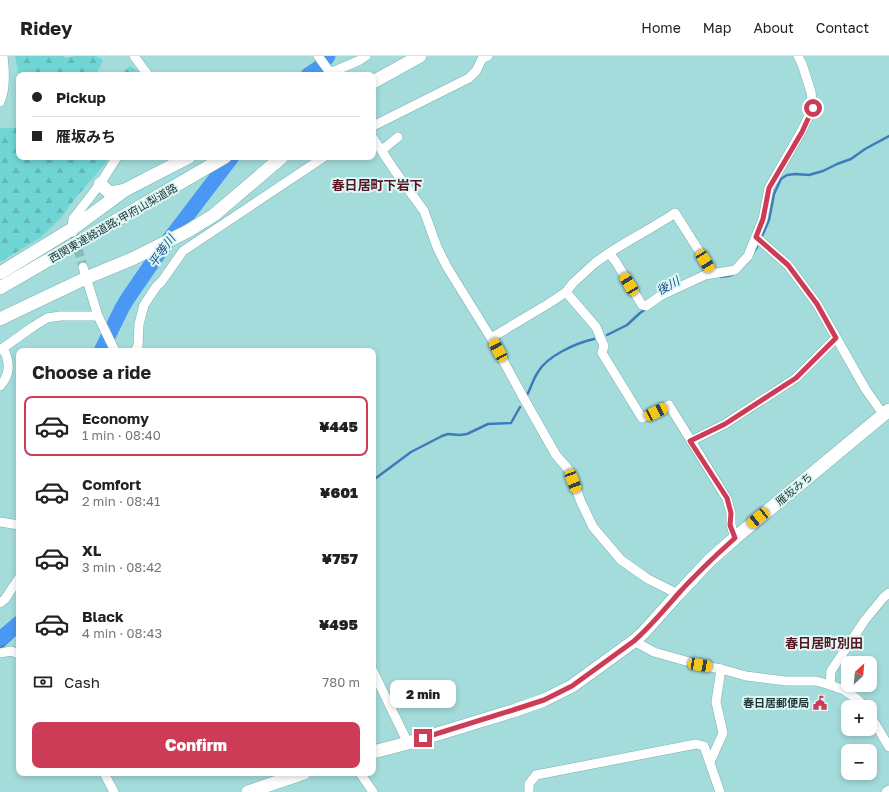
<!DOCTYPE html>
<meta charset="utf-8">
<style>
body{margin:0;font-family:"Golos Text","Noto Sans JP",sans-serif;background:#f2f2f2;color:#222;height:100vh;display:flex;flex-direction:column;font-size:15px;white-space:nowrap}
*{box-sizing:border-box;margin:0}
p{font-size:13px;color:#767676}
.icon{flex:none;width:22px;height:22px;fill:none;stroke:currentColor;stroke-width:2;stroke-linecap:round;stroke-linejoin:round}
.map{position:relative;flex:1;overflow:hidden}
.details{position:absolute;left:16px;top:292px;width:360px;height:428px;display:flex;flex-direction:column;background:#fff;border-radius:8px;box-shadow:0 2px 6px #0003}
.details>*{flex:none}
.banner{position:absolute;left:16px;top:16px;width:360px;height:88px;border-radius:8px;box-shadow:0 2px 6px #0003;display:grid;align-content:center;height:88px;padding:0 16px;background:#fff}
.needle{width:26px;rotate:26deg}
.fabs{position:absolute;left:841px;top:600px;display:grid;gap:8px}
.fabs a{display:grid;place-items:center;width:36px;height:36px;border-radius:8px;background:#fff;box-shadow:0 2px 6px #0003;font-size:20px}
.end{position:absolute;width:18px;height:18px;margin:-9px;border:5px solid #cd3c57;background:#fff;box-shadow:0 0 0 2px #fff}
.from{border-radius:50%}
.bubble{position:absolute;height:28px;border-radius:8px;background:#fff;box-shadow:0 2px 6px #0003;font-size:13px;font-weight:800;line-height:28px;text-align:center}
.car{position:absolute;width:12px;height:24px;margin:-12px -6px;border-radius:5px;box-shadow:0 0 3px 1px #0007;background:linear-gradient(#f5c518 24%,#345 0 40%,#f5c518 0 76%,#345 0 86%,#f5c518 0)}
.banner b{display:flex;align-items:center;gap:14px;height:38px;font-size:15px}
.banner b+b{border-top:1px solid #e0e0e0}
.banner i{width:10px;height:10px;background:#222}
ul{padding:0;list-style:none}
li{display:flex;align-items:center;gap:12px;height:60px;margin:0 8px 6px;padding:0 8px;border:2px solid transparent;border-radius:8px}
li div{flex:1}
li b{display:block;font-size:15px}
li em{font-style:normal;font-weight:800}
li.current{border-color:#cd3c57}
li>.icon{width:36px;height:36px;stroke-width:1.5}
h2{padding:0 16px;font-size:18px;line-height:48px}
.pay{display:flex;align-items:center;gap:10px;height:44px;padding:0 16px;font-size:15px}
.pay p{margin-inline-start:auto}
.button{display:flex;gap:8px;margin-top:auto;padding:8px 16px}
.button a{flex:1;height:46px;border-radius:8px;background:#cd3c57;color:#fff;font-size:16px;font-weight:800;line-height:46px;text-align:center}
header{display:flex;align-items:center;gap:24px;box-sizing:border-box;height:56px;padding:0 20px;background:#fff;border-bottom:1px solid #e0e0e0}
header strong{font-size:19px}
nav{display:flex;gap:22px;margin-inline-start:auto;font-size:14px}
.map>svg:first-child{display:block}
.forest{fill:url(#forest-firs)}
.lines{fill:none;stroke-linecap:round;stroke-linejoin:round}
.stream{stroke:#3e7bbb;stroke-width:2.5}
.river{stroke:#4b98f4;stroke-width:15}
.minor-tunnel{stroke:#89bbba;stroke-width:9;stroke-dasharray:9 4.5;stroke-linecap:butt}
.minor-casing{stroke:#79b0af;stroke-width:10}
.highway-casing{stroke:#79b0af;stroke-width:14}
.minor{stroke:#fff;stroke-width:9}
.highway{stroke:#fff;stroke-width:13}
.route{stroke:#cd3c57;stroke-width:5}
.labels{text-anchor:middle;stroke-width:4;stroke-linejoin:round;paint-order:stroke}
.street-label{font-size:11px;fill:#1f3635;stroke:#dcf7f6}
.poi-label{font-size:11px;font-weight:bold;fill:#1f3635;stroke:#dcf7f6;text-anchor:end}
.water-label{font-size:12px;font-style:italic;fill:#184b86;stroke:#dcf7f6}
.quarter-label{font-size:13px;font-weight:bold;fill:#591421;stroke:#dcf7f6}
</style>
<header>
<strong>Ridey</strong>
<nav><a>Home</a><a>Map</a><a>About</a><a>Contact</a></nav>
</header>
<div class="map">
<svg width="889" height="736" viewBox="0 0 889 736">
<defs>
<pattern id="forest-firs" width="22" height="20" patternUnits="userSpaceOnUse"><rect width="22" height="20" fill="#6fd6d5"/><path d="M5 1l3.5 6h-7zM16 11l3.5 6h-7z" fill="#60b8b7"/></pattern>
</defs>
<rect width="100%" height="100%" fill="#a4dcdb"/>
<g class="forest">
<path d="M15,0h49l1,2 10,-2h21l7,4 -7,15h-77z"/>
<path d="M130,10l15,9h-24z"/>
<path d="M19,66v35h90l-4,7 -28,32 -16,22 -21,20 -40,24v-133l2,-1h13z"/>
</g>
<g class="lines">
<g class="stream">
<path d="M762,180l7,-16 5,-26 7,-15 6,-4 9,-1 13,1 14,-4 14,-7 14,-5 14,-10 24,-13"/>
<path d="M753,197l4,-6"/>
<path d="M721,221l7,-1 4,-1"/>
<path d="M607,279l20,-10 13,-12 6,-4"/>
<path d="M527,339c4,-7 6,-16 11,-23 9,-16 38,-29 56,-33"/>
<path d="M373,423l3,-1 35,-26 31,-16 6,-2 12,1 7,-1 21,-10 23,-1 9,-16"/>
<path d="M0,592l3,-2 16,-15"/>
</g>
<g class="river">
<path d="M308,19l12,-8 8,-11"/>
<path d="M101,295l21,-43 6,-10 33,-48 71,-93"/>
<path d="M0,583l19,-16"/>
</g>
<path class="minor-tunnel" d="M74,179l9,32"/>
<defs>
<g id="minor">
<path d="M134,0l14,19"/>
<path d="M318,0l14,19"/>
<path d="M330,17l30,-13 6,-4"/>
<path d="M0,46c6,-14 5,-31 3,-46"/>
<path d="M373,70l96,-48 7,-7 6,-12 6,-3"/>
<path d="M373,82l22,33 29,40 13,36 10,20 44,71 32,59 33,58 13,15 12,32 12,25 28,33 27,19 30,15"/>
<path d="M382,94l16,-13"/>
<path d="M73,176l-1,-3 1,-10 27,-35 17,-27"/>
<path d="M756,181l32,28 29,39 49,86 17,24"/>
<path d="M609,197c22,-14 45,-26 66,-40l38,60"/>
<path d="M83,211l15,49 17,35"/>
<path d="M566,236l30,35 8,19 -2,7 40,65 27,-13 58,94 4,14v12l4,13"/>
<path d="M491,282l57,-34 18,-12 7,-9 23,-21 13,-9 7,9 26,43 4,1 14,-10 45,-21 30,-5 13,-14 15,-37 6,-31 32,-56 12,-24 -2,-16 -9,-28 -4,-8"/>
<path d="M0,294l34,-24 13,-8 13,-2h38"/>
<path d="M135,295l3,-5 1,-22 5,-19 12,-18 6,-6 21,-30 141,-94"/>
<path d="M0,330c11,-12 10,-24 3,-38"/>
<path d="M691,385l34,-17 71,-46 40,-40"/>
<path d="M0,466l19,3"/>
<path d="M0,547l5,-4 14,-21"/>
<path d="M634,585l20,11 46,13 21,4 25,7 40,5h30l14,4 14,5 13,9 8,8"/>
<path d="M0,597l11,-2 8,3"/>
<path d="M373,615l35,72"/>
<path d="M830,629l1,-14 34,-51 18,-22 6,-5"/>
<path d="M870,659l19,32"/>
<path d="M710,706l13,-29 -7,-31 5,-33"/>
<path d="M104,717l10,19"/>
<path d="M360,717l13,19"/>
<path d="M529,736v-8l7,-9 160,-31 8,2 16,46"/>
<path d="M886,736l3,-2"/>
</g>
<g id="highway">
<path d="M373,26l47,-26"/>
<path d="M100,128l10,9 15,-3"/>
<path d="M0,217l72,-44 53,-39 64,-33"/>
<path d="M0,232l225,-131"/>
<path d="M0,263l86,-41 46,-19 56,-28 26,-16 68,-58"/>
<path d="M373,696l35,-9 105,-32 31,-11 28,-14 62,-45 9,-8 35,-39 32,-34 25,-22 154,-128"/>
<path d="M248,736l56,-19"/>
</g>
</defs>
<use href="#minor" class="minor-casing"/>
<use href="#highway" class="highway-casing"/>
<use href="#minor" class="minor"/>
<use href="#highway" class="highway"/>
</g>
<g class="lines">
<path class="route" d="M423,682l90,-28 31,-10 28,-14 62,-45c16,-14 30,-31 44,-47 18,-20 37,-38 57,-56l-5,-13 1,-12 -4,-15 -37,-57 35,-17 71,-46 40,-40 -19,-34 -29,-39 -32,-28 7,-18 6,-31 33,-56 11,-24"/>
</g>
<defs>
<symbol id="civic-bare" viewBox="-9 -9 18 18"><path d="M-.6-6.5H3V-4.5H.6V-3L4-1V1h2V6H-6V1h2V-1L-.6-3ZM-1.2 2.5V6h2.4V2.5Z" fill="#cd3c57" stroke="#dcf7f6" stroke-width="2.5" paint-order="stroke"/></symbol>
</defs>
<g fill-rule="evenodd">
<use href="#civic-bare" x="810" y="637" width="20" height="20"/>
</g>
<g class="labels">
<g class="street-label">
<text transform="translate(113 167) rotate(-30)" y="4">西関東連絡道路;甲府山梨道路</text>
<text transform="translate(794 433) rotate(-40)" y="4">雁坂みち</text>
</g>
<g class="poi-label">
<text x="809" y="651">春日居郵便局</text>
</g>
<g class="water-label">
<text transform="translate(162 195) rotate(-54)" y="4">平等川</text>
<text transform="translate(668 230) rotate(-29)" y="4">後川</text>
</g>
<g class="quarter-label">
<text x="377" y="134">春日居町下岩下</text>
<text x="824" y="592">春日居町別田</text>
</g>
</g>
</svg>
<div class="fabs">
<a><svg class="needle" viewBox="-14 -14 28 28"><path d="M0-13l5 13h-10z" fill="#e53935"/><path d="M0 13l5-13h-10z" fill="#767676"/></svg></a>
<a>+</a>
<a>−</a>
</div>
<i class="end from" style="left:813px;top:52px"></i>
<i class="end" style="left:423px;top:682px"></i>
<div class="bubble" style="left:390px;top:624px;width:66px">2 min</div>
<i class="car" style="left:705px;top:205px;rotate:148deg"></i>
<i class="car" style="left:629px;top:228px;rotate:329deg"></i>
<i class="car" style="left:498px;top:294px;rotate:332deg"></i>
<i class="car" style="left:656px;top:356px;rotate:64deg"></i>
<i class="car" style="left:573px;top:425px;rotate:159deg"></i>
<i class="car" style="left:758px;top:462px;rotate:231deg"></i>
<i class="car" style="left:700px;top:609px;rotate:100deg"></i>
<div class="banner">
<b><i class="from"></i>Pickup</b>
<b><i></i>雁坂みち</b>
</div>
<section class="details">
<h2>Choose a ride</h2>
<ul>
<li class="current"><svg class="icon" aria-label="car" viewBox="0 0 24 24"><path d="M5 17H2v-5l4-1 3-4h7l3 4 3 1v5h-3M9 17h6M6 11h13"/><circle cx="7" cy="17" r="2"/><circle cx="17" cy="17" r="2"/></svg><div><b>Economy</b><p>1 min · 08:40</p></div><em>¥445</em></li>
<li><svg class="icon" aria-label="car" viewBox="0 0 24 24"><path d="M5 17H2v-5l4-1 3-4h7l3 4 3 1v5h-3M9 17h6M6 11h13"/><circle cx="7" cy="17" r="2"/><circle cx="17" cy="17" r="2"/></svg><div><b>Comfort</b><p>2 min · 08:41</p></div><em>¥601</em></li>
<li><svg class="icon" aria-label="car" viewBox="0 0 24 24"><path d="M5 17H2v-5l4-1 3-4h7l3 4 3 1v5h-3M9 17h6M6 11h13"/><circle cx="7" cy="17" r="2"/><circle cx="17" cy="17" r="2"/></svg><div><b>XL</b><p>3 min · 08:42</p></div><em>¥757</em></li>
<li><svg class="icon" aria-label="car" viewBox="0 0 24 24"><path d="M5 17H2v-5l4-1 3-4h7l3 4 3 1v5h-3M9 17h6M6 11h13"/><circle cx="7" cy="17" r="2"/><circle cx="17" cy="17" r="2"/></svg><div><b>Black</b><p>4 min · 08:43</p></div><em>¥495</em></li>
</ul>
<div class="pay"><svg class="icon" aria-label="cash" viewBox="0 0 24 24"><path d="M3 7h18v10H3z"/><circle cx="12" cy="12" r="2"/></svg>Cash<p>780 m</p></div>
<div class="button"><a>Confirm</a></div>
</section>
</div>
